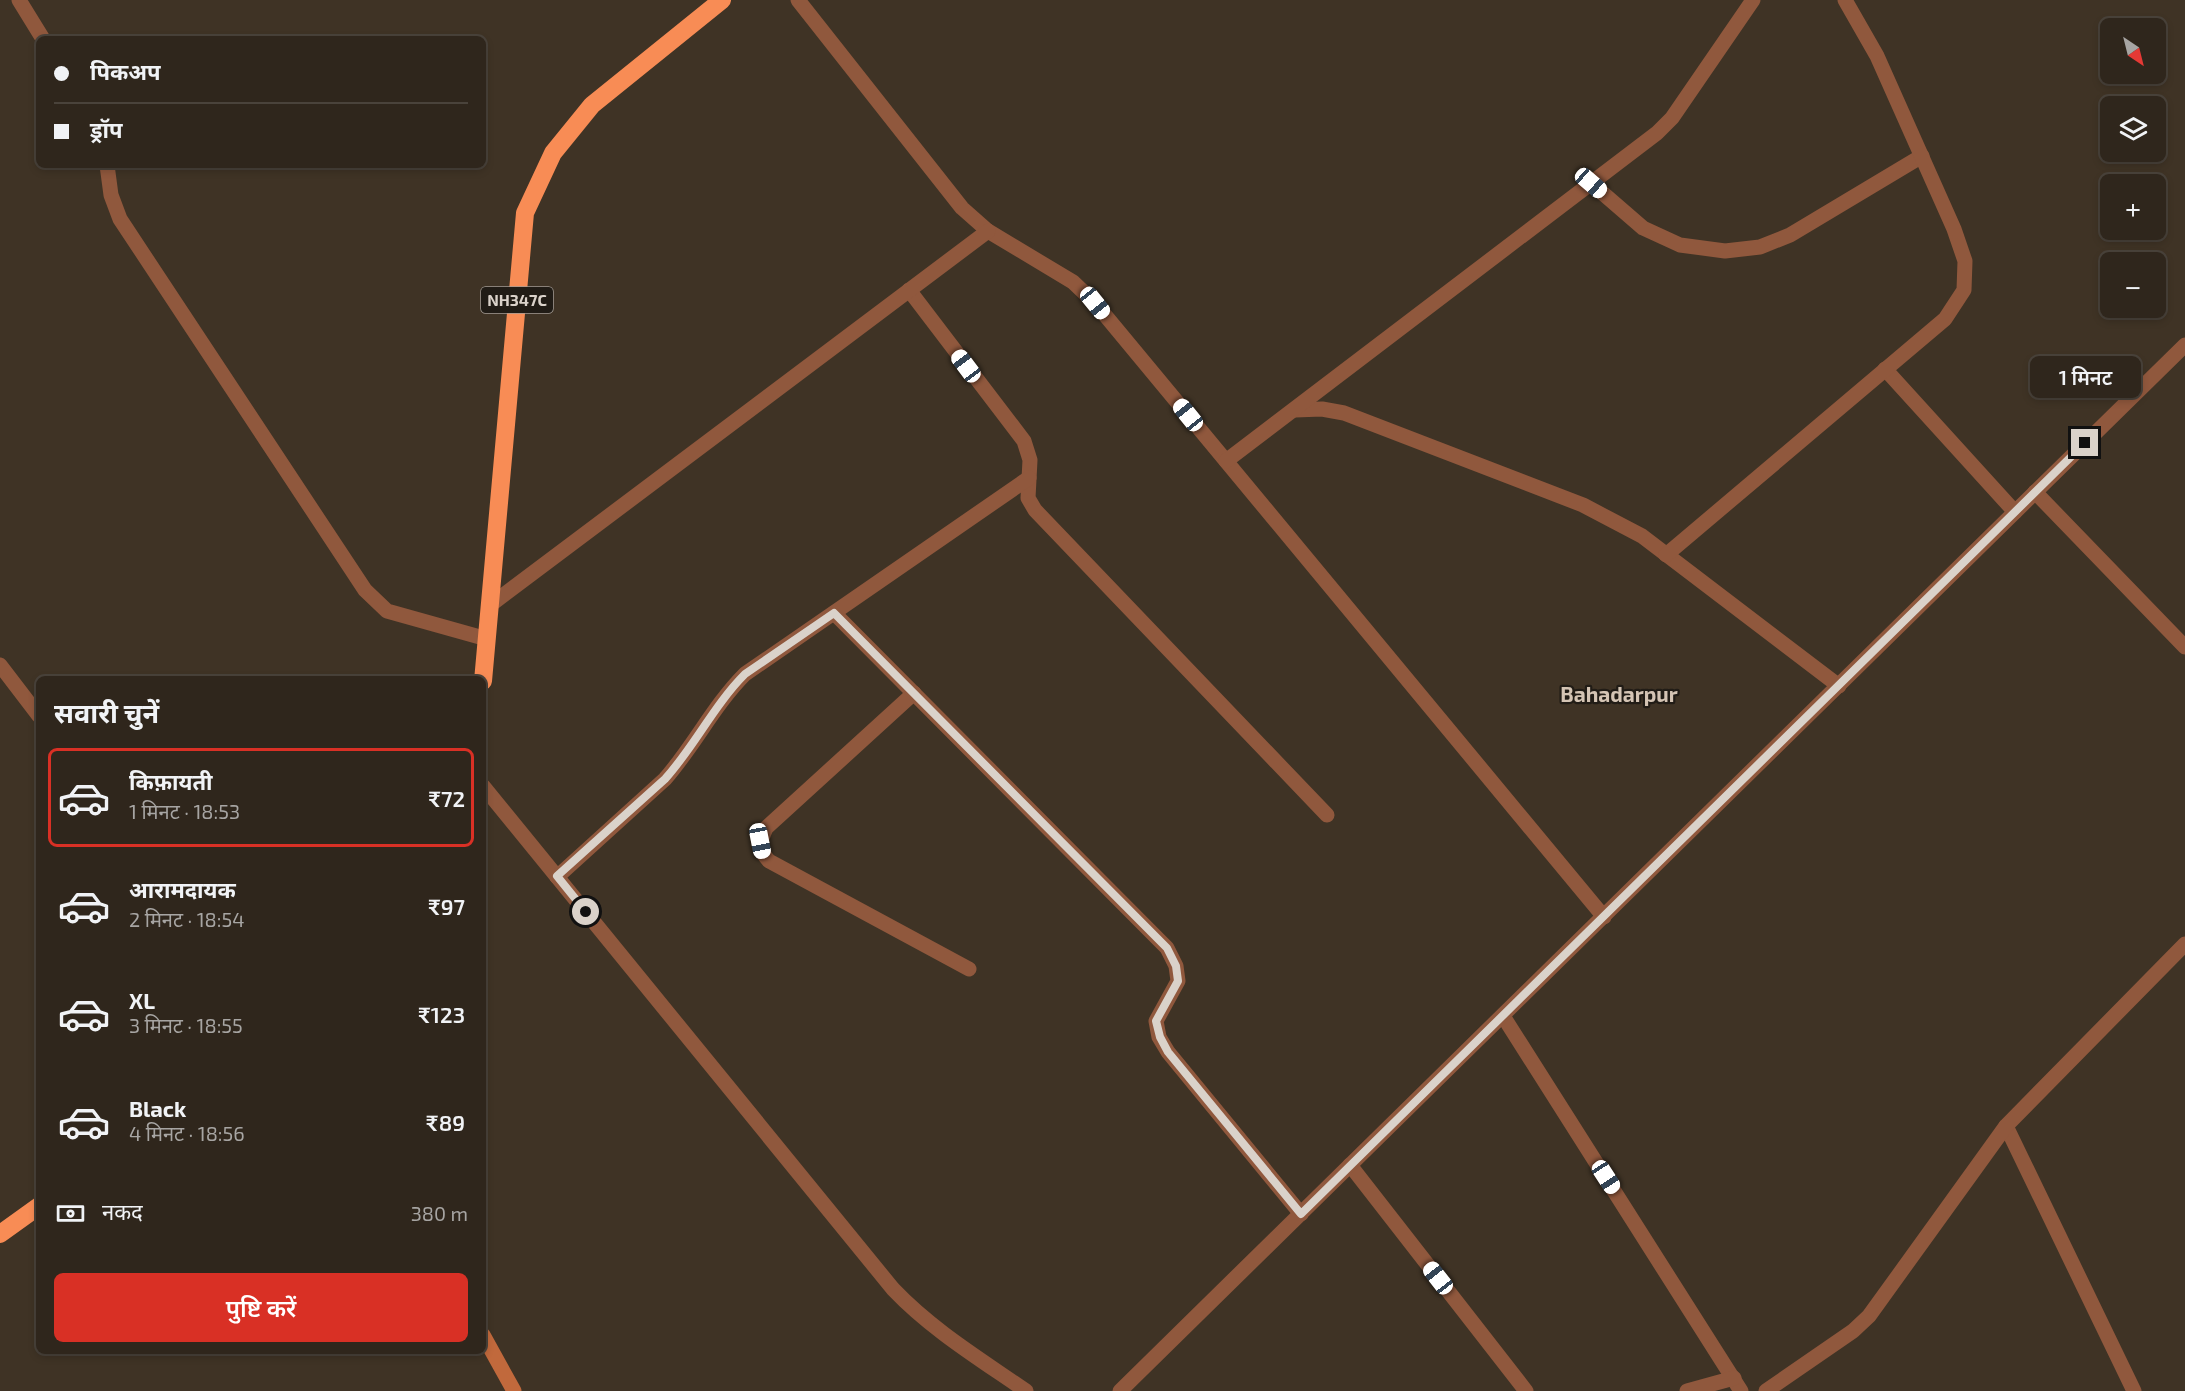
<!DOCTYPE html>
<html lang="hi">
<meta charset="utf-8">
<style>
body{margin:0;font-family:"Exo 2","Noto Sans Devanagari",sans-serif;background:#372e25;color:#f1f3f6;height:100vh;display:flex;flex-direction:column;font-size:22px;white-space:nowrap}
*{box-sizing:border-box;margin:0}
p{font-size:20px;color:#a7a5a3}
.icon{flex:none;width:33px;height:33px;fill:none;stroke:currentColor;stroke-width:2;stroke-linecap:round;stroke-linejoin:round}
.map{position:relative;flex:1;overflow:hidden}
.drawer{position:absolute;left:36px;top:676px;width:450px;height:678px;display:flex;flex-direction:column;background:#2f261c;border-radius:9px;box-shadow:0 3px 9px #0003,0 0 0 2px #4a433b}
.drawer>*{flex:none}
.guide{position:absolute;left:36px;top:36px;width:450px;height:132px;border-radius:9px;box-shadow:0 3px 9px #0003,0 0 0 2px #4a433b;display:grid;align-content:center;height:132px;padding:0 18px;background:#2f261c}
.needle{width:39px;rotate:145deg}
.controls{position:absolute;left:2100px;top:18px;display:grid;gap:12px}
.controls a{display:grid;place-items:center;width:66px;height:66px;border-radius:9px;background:#2f261c;box-shadow:0 3px 9px #0003,0 0 0 2px #4a433b;font-size:30px}
.end{position:absolute;width:27px;height:27px;margin:-14px;border:8px solid #dad2ca;background:#111;box-shadow:0 0 0 3px #111}
.from{border-radius:50%}
.bubble{position:absolute;height:42px;border-radius:9px;background:#2f261c;box-shadow:0 3px 9px #0003,0 0 0 2px #4a433b;font-size:20px;font-weight:600;line-height:42px;text-align:center}
.car{position:absolute;width:18px;height:36px;margin:-18px -9px;border-radius:8px;box-shadow:0 0 4px 2px #0007;background:linear-gradient(#fff 24%,#345 0 40%,#fff 0 76%,#345 0 86%,#fff 0)}
.guide b{display:flex;align-items:center;gap:21px;height:57px;font-size:22px}
.guide b+b{border-top:2px solid #4a433b}
.guide i{width:15px;height:15px;background:#f1f3f6}
ul{padding:0;list-style:none}
li{display:flex;align-items:center;gap:18px;height:99px;margin:0 12px 9px;padding:0 6px;border:3px solid transparent;border-radius:9px}
li div{flex:1}
li b{display:block;font-size:22px}
li em{font-style:normal;font-weight:600}
li.on{border-color:#d93025}
li>.icon{width:54px;height:54px;stroke-width:1.5}
h2{padding:0 18px;font-size:27px;line-height:72px}
.pay{display:flex;align-items:center;gap:15px;height:66px;padding:0 18px;font-size:22px}
.pay p{margin-inline-start:auto}
.cta{display:flex;gap:12px;margin-top:auto;padding:12px 18px}
.cta a{flex:1;height:69px;border-radius:9px;background:#d93025;color:#fff;font-size:24px;font-weight:600;line-height:69px;text-align:center}
.map>svg:first-child{display:block}
.lines{fill:none;stroke-linecap:round;stroke-linejoin:round}
.street{stroke:#90583d;stroke-width:15}
.secondary{stroke:#c1693c;stroke-width:15}
.highway{stroke:#f88c55;stroke-width:18}
.route{stroke:#dad2ca;stroke-width:8}
.labels{text-anchor:middle;stroke-width:4.5;stroke-linejoin:round;paint-order:stroke}
.shield{fill:#211c16;stroke:#a29b94;stroke-width:1.5}
.shield-label{font-size:16px;font-weight:bold;fill:#dad2ca}
.quarter-label{font-size:21px;font-weight:bold;fill:#d4c4b4;stroke:#211c16}
</style>
<div class="map">
<svg width="2185" height="1391" viewBox="0 0 2185 1391">
<rect width="100%" height="100%" fill="#3f3325"/>
<g class="lines">
<g class="street">
<path d="M19,0l24,39"/>
<path d="M798,0l164,208 26,23 85,51 22,21 509,614"/>
<path d="M107,165l4,30 9,24 245,371 22,21 100,28"/>
<path d="M1591,183l52,45 37,17 45,6 35,-4 30,-12 132,-79"/>
<path d="M909,290l115,151 6,19 -2,38 7,12 292,305"/>
<path d="M1885,369l130,143"/>
<path d="M1295,410l27,-1 22,4 239,92 59,31 197,150"/>
<path d="M1226,461l431,-328 15,-15 81,-118"/>
<path d="M2035,492l150,155"/>
<path d="M1666,555l279,-236 19,-29 1,-29 -11,-32 -77,-173 -32,-56"/>
<path d="M489,606l499,-375"/>
<path d="M834,613l333,335 9,18 2,15 -22,40 3,16 9,15 133,162"/>
<path d="M0,665l39,51"/>
<path d="M914,693l-148,135c-6,13 -8,21 3,33l200,108"/>
<path d="M483,786l410,503c39,41 87,70 133,102"/>
<path d="M557,877l108,-98c29,-33 49,-74 80,-105l284,-196"/>
<path d="M1503,1016l238,375"/>
<path d="M2006,1126l128,265"/>
<path d="M1350,1165l176,226"/>
<path d="M1120,1391l1065,-1046"/>
<path d="M1687,1391l47,-13"/>
<path d="M1766,1391l87,-60 16,-15 137,-190 179,-182"/>
</g>
<path class="secondary" d="M483,1335l31,56"/>
<g class="highway">
<path d="M483,681l42,-468 28,-60 39,-48 130,-105"/>
<path d="M0,1234l39,-28"/>
</g>
</g>
<g class="lines">
<path class="route" d="M586,912l-29,-36 108,-97c29,-32 49,-74 80,-105l89,-61 333,335 9,18 2,15 -22,40 4,16 8,15 133,162 784,-771"/>
</g>
<g class="labels">
<rect class="shield" x="481" y="287" width="72" height="26" rx="4.5"/>
<g class="shield-label">
<text x="517" y="306">NH347C</text>
</g>
<g class="quarter-label">
<text x="1619" y="702">Bahadarpur</text>
</g>
</g>
</svg>
<div class="controls">
<a><svg class="needle" viewBox="-14 -14 28 28"><path d="M0-13l5 13h-10z" fill="#e53935"/><path d="M0 13l5-13h-10z" fill="#a7a5a3"/></svg></a>
<a><svg class="icon" aria-label="layers" viewBox="0 0 24 24"><path d="M12 4l9 5-9 5-9-5zM3 14l9 5 9-5"/></svg></a>
<a>+</a>
<a>−</a>
</div>
<i class="end from" style="left:586px;top:912px"></i>
<i class="end" style="left:2085px;top:443px"></i>
<div class="bubble" style="left:2030px;top:356px;width:111px">1 मिनट</div>
<i class="car" style="left:1591px;top:183px;rotate:131deg"></i>
<i class="car" style="left:1095px;top:303px;rotate:141deg"></i>
<i class="car" style="left:966px;top:366px;rotate:323deg"></i>
<i class="car" style="left:1188px;top:415px;rotate:321deg"></i>
<i class="car" style="left:760px;top:841px;rotate:169deg"></i>
<i class="car" style="left:1606px;top:1177px;rotate:147deg"></i>
<i class="car" style="left:1438px;top:1278px;rotate:322deg"></i>
<div class="guide">
<b><i class="from"></i>पिकअप</b>
<b><i></i>ड्रॉप</b>
</div>
<section class="drawer">
<h2>सवारी चुनें</h2>
<ul>
<li class="on"><svg class="icon" aria-label="car" viewBox="0 0 24 24"><path d="M5 17H2v-5l4-1 3-4h7l3 4 3 1v5h-3M9 17h6M6 11h13"/><circle cx="7" cy="17" r="2"/><circle cx="17" cy="17" r="2"/></svg><div><b>किफ़ायती</b><p>1 मिनट · 18:53</p></div><em>₹72</em></li>
<li><svg class="icon" aria-label="car" viewBox="0 0 24 24"><path d="M5 17H2v-5l4-1 3-4h7l3 4 3 1v5h-3M9 17h6M6 11h13"/><circle cx="7" cy="17" r="2"/><circle cx="17" cy="17" r="2"/></svg><div><b>आरामदायक</b><p>2 मिनट · 18:54</p></div><em>₹97</em></li>
<li><svg class="icon" aria-label="car" viewBox="0 0 24 24"><path d="M5 17H2v-5l4-1 3-4h7l3 4 3 1v5h-3M9 17h6M6 11h13"/><circle cx="7" cy="17" r="2"/><circle cx="17" cy="17" r="2"/></svg><div><b>XL</b><p>3 मिनट · 18:55</p></div><em>₹123</em></li>
<li><svg class="icon" aria-label="car" viewBox="0 0 24 24"><path d="M5 17H2v-5l4-1 3-4h7l3 4 3 1v5h-3M9 17h6M6 11h13"/><circle cx="7" cy="17" r="2"/><circle cx="17" cy="17" r="2"/></svg><div><b>Black</b><p>4 मिनट · 18:56</p></div><em>₹89</em></li>
</ul>
<div class="pay"><svg class="icon" aria-label="cash" viewBox="0 0 24 24"><path d="M3 7h18v10H3z"/><circle cx="12" cy="12" r="2"/></svg>नकद<p>380 m</p></div>
<div class="cta"><a>पुष्टि करें</a></div>
</section>
</div>
